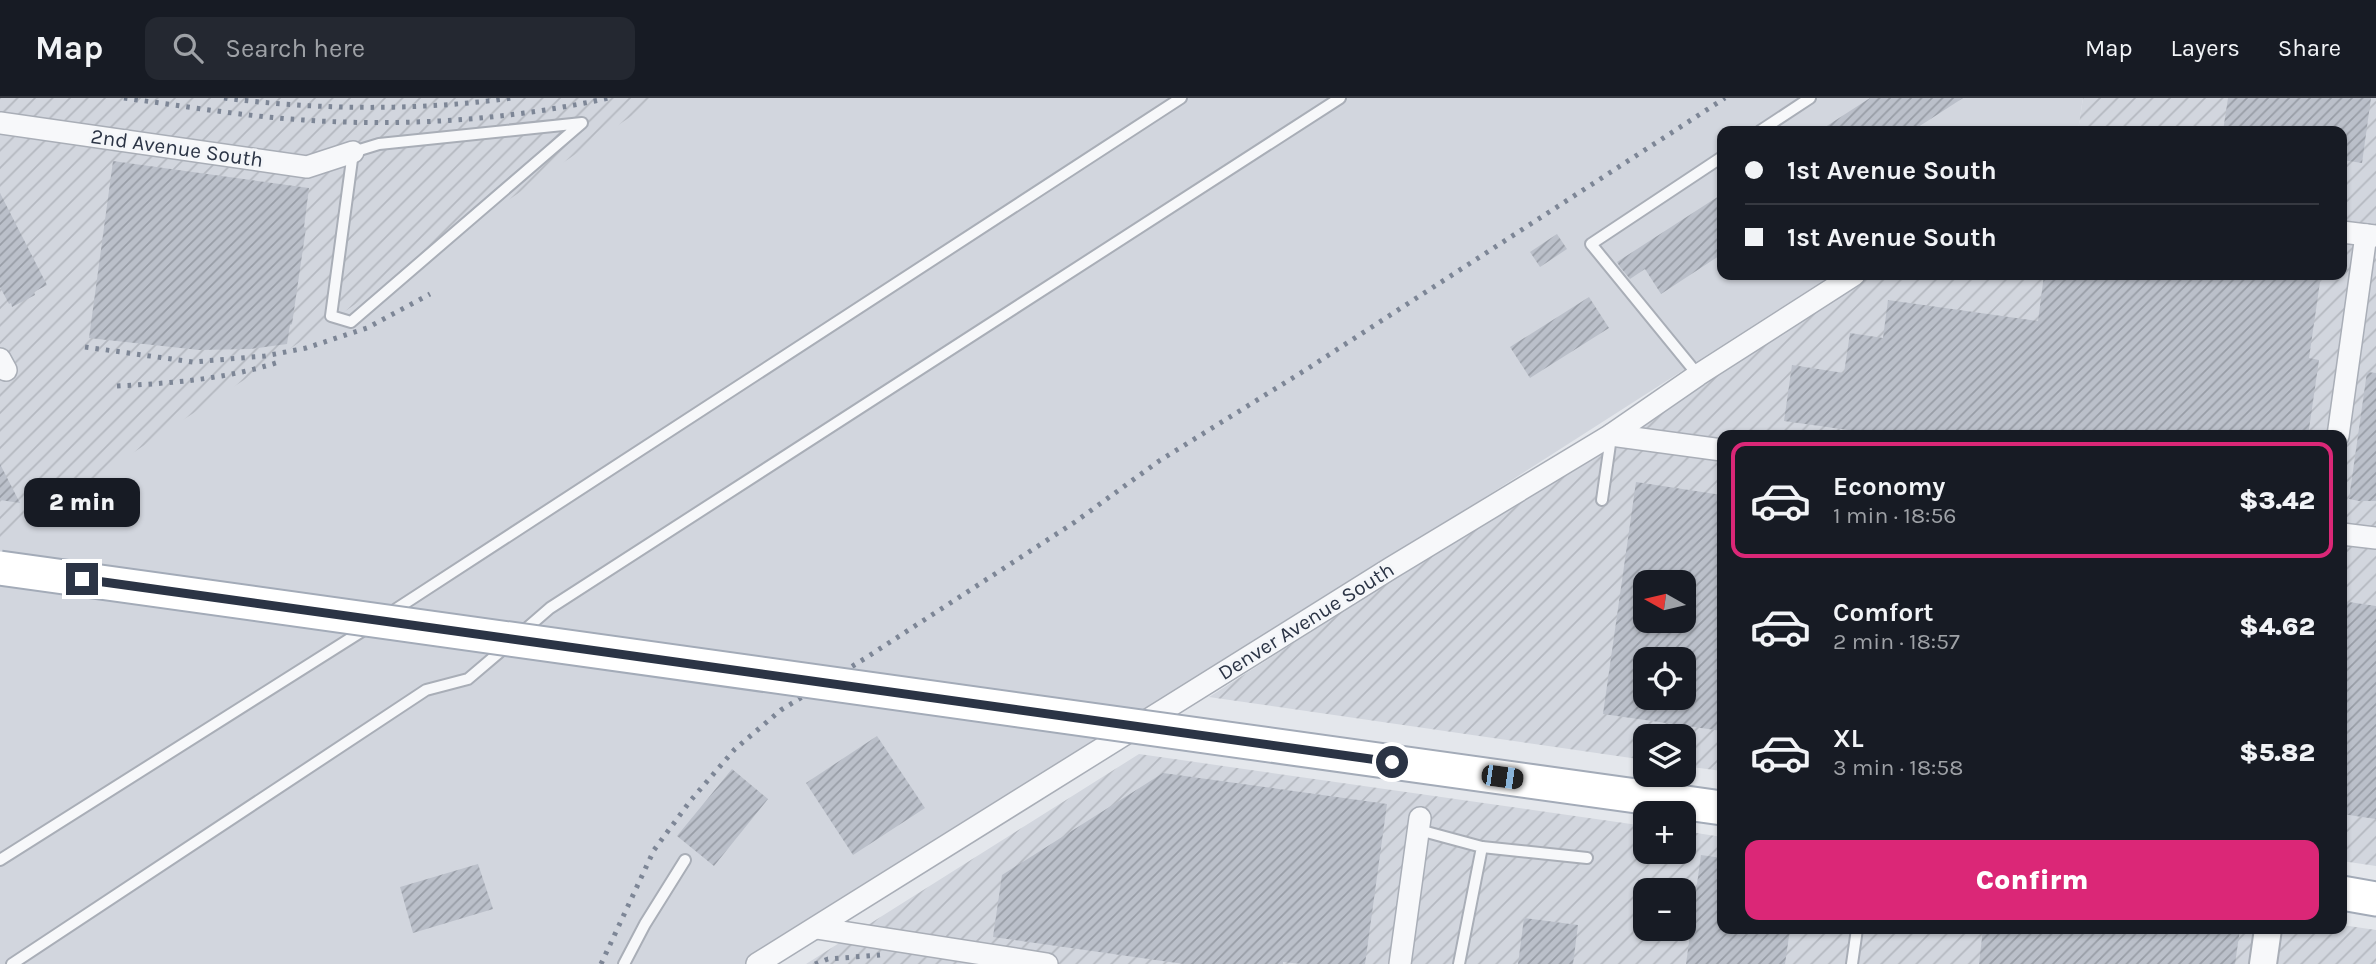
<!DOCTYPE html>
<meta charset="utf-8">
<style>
body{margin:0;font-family:Karla,sans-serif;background:#242831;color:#f1f3f6;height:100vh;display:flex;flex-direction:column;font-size:26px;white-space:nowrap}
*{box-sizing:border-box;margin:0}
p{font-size:23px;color:#9ea1a6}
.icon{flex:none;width:38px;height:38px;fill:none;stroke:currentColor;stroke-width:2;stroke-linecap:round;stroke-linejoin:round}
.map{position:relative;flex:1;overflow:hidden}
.side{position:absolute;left:1717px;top:332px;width:630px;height:504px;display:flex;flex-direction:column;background:#171b24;border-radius:14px;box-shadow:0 2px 5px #0004}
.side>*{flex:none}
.banner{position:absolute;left:1717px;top:28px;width:630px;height:154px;border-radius:14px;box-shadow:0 2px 5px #0004;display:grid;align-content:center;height:154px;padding:0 28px;background:#171b24}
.needle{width:46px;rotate:278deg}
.buttons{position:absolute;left:1633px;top:472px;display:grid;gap:14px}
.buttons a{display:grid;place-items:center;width:63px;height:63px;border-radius:14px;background:#171b24;box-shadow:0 2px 5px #0004;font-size:35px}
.end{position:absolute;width:32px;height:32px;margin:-16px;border:9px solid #2b3445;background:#fff;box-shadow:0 0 0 4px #fff}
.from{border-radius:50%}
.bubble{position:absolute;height:49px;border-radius:14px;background:#171b24;box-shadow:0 2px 5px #0004;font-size:23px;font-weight:800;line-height:49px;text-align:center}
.car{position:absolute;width:21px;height:42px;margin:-21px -10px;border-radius:9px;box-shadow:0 0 5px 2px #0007;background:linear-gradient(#222 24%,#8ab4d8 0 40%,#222 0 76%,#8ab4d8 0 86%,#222 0)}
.banner b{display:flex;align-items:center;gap:24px;height:66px;font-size:26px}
.banner b+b{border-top:2px solid #363941}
.banner i{width:18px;height:18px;background:#f1f3f6}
ul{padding:12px 0 0;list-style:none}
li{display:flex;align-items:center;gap:21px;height:116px;margin:0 14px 10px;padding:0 14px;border:4px solid transparent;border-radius:14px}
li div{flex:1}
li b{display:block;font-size:26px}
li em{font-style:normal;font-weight:800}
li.selected{border-color:#db2777}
li>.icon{width:63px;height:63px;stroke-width:1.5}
.action{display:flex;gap:14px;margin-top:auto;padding:14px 28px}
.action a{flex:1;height:80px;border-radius:14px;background:#db2777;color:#fff;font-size:28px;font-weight:800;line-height:80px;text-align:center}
header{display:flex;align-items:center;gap:42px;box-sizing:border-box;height:98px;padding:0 35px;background:#171b24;border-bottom:2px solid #363941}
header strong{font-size:33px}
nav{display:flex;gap:38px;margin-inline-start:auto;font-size:24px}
.search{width:490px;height:63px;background:#242831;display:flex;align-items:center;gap:18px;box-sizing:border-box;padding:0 24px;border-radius:14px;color:#9ea1a6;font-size:26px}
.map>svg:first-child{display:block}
.built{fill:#d2d6de}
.industrial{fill:url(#industrial-furrows);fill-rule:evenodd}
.building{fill:url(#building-hatch);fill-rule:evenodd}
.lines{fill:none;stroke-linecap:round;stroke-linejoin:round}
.service-casing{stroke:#a9aeb7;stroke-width:14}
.minor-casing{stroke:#a9aeb7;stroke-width:24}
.tertiary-casing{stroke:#a9aeb7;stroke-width:30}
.primary-casing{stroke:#a3abb8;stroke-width:37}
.service{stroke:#f7f8fa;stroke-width:10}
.minor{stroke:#f7f8fa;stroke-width:21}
.tertiary{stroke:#f7f8fa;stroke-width:26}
.primary{stroke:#fff;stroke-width:33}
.rail{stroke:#7d8696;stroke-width:5;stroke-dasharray:3.5 7;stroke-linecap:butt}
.primary-bridge-casing{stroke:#a3abb8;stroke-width:37;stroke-linecap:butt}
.primary-bridge{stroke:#fff;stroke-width:33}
.route{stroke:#2b3445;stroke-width:9}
.labels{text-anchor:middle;stroke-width:6;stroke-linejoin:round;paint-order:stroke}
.street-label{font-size:21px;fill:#2b3445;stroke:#f4f6f9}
</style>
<header>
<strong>Map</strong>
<div class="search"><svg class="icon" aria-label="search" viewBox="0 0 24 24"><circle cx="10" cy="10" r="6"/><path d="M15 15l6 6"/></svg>Search here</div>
<nav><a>Map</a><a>Layers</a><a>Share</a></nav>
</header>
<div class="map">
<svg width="2376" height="866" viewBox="0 0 2376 866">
<defs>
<pattern id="industrial-furrows" width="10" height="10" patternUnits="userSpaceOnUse" patternTransform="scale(1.75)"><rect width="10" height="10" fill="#d2d6de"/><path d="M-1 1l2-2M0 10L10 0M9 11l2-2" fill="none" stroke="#b4b8c0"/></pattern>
<pattern id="building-hatch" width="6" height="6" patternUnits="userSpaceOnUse" patternTransform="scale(1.75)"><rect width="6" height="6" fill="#bbc0ca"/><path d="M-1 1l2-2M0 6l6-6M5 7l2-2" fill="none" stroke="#989da6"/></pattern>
</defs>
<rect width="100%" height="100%" fill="#e4e7ec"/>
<path class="built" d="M48,0h2035l-5,33h-356v144h110l-1076,689h-756v-822z"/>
<g class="industrial">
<path d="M0,0h658l-414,282 -244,160z"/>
<path d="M2083,0h293v768l-34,-5v-425h-620v335l-38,-5v-29h-39v23l-436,-63 660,-422h473v-144h-264zM1645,485h39v38h-39zM1645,562h39v38h-39z"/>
<path d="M1139,656l506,72v26h39v-21l38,6v92h620v-4l34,5v34h-1570zM1645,793h39v38h-39z"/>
</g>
<g class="building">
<path d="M1870,0h93l-51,33h-93z"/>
<path d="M2228,0h143l-9,65 -20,-3v-29h-119z"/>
<path d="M113,63l196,27 -5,39 2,1 -14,96 -2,1 -3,19 -37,5 -51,1 -110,-12z"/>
<path d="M0,95l47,92 -13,7 1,3 -23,12 -1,-4 -2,1 -9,-17z"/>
<path d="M1722,96v60l-61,40 -16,-25 -15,10 -10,-12 -3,-5z"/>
<path d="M1557,136l10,15 -27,18 -10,-15z"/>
<path d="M2044,177h277l-12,83 10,2 -11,76h-417l-107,-15 8,-56 52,8 6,-40 33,5 5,-38 150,21z"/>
<path d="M1589,199l20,31 -79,50 -20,-31z"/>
<path d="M2367,274l9,1v128h-17l-10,-2z"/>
<path d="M0,366l20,39 -20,-3z"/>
<path d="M1636,384l86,13v236l-119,-17zM1645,485h39v38h-39zM1645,562h39v38h-39z"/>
<path d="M2342,503l34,5v213l-34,-5z"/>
<path d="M877,638l48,72 -72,47 -47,-72z"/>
<path d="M732,671l36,30 -54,67 -37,-30z"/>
<path d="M1163,675l224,31 -22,160h-64l-18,-2v2h-99l-191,-27 9,-62z"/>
<path d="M1701,757l21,3v71h68l-5,35h-99z"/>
<path d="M478,766l15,45 -80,24 -13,-46z"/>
<path d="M1524,820l54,7 -5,39h-55z"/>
<path d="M1983,831h257l-5,35h-256z"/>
</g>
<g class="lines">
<defs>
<g id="service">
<path d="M582,25l-231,199 -20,-6 22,-164 26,-8z"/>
<path d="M1760,33l50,-33"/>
<path d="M1698,277l-107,-131 131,-87"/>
<path d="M1602,402l9,-63"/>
<path d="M390,515l791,-515"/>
<path d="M520,536l30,-26 790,-510"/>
<path d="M1419,732l63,17 -23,117"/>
<path d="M1482,749l105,11"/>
<path d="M0,762l367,-232"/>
<path d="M12,866l414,-274 42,-11 40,-34"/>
<path d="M624,866l21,-40 40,-64"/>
<path d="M1852,866l5,-35"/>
</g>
<g id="minor">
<path d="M0,25l307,44 46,-15"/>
<path d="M2342,134l34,4"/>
<path d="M0,261l6,11"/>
<path d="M1611,337l111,15"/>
<path d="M2338,338l28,-201"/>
<path d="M2342,436l34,4"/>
<path d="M816,830l231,36"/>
<path d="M757,866l634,-396 220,-133 87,-60 156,-100"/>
<path d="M1400,866l20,-146"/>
</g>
<path id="tertiary" d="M2263,866l5,-35"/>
<g id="primary">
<path d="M1665,702l57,8"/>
<path d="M2342,795l34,6"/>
</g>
</defs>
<use href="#service" class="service-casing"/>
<use href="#minor" class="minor-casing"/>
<use href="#tertiary" class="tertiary-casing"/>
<use href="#primary" class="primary-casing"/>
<use href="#service" class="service"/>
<use href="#minor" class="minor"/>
<use href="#tertiary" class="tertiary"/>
<use href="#primary" class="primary"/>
<g class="rail">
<path d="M124,0c59,8 119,18 179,22 103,7 206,0 306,-22"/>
<path d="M224,0c94,12 193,13 288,0"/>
<path d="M85,249l108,15 72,-6 41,-8 61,-20 63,-34"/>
<path d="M117,288c57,-3 111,-7 165,-25"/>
<path d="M601,866l53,-114 37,-50 44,-51 46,-39 83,-51 211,-137 84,-61 148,-92 418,-271"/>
<path d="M815,866l13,-5 52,-4"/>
</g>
<defs>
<path id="primary-bridge" d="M0,470l1665,232"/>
</defs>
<use href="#primary-bridge" class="primary-bridge-casing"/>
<use href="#primary-bridge" class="primary-bridge"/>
</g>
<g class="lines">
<path class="route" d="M82,481l1310,183"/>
</g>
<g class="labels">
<g class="street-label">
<text transform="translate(177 50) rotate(8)" y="7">2nd Avenue South</text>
<text transform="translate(1306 523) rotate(-32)" y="7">Denver Avenue South</text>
</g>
</g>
</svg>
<div class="buttons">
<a><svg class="needle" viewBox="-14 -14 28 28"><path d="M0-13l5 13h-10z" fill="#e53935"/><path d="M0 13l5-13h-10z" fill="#9ea1a6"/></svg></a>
<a><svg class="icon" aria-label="locate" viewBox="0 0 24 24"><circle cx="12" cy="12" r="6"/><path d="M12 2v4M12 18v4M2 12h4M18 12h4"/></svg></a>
<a><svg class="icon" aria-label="layers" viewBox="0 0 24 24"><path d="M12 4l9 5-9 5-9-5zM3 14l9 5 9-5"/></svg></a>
<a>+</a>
<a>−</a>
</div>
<i class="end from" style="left:1392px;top:664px"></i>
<i class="end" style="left:82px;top:481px"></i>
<div class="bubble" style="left:24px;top:380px;width:116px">2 min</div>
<i class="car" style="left:1502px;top:679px;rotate:98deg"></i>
<div class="banner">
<b><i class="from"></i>1st Avenue South</b>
<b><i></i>1st Avenue South</b>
</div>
<section class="side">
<ul>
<li class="selected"><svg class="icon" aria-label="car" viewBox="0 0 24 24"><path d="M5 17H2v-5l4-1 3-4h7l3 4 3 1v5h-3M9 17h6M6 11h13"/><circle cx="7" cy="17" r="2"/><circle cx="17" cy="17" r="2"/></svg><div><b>Economy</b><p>1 min · 18:56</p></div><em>$3.42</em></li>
<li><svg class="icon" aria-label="car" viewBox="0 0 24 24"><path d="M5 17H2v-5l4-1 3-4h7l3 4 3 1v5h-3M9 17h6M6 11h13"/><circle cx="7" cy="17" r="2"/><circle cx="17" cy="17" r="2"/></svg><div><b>Comfort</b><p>2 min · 18:57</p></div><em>$4.62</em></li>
<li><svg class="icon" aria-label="car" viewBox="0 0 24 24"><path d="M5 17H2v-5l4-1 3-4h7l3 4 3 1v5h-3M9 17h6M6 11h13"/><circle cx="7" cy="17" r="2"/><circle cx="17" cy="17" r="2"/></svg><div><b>XL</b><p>3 min · 18:58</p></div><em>$5.82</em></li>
</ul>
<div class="action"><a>Confirm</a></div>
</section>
</div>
